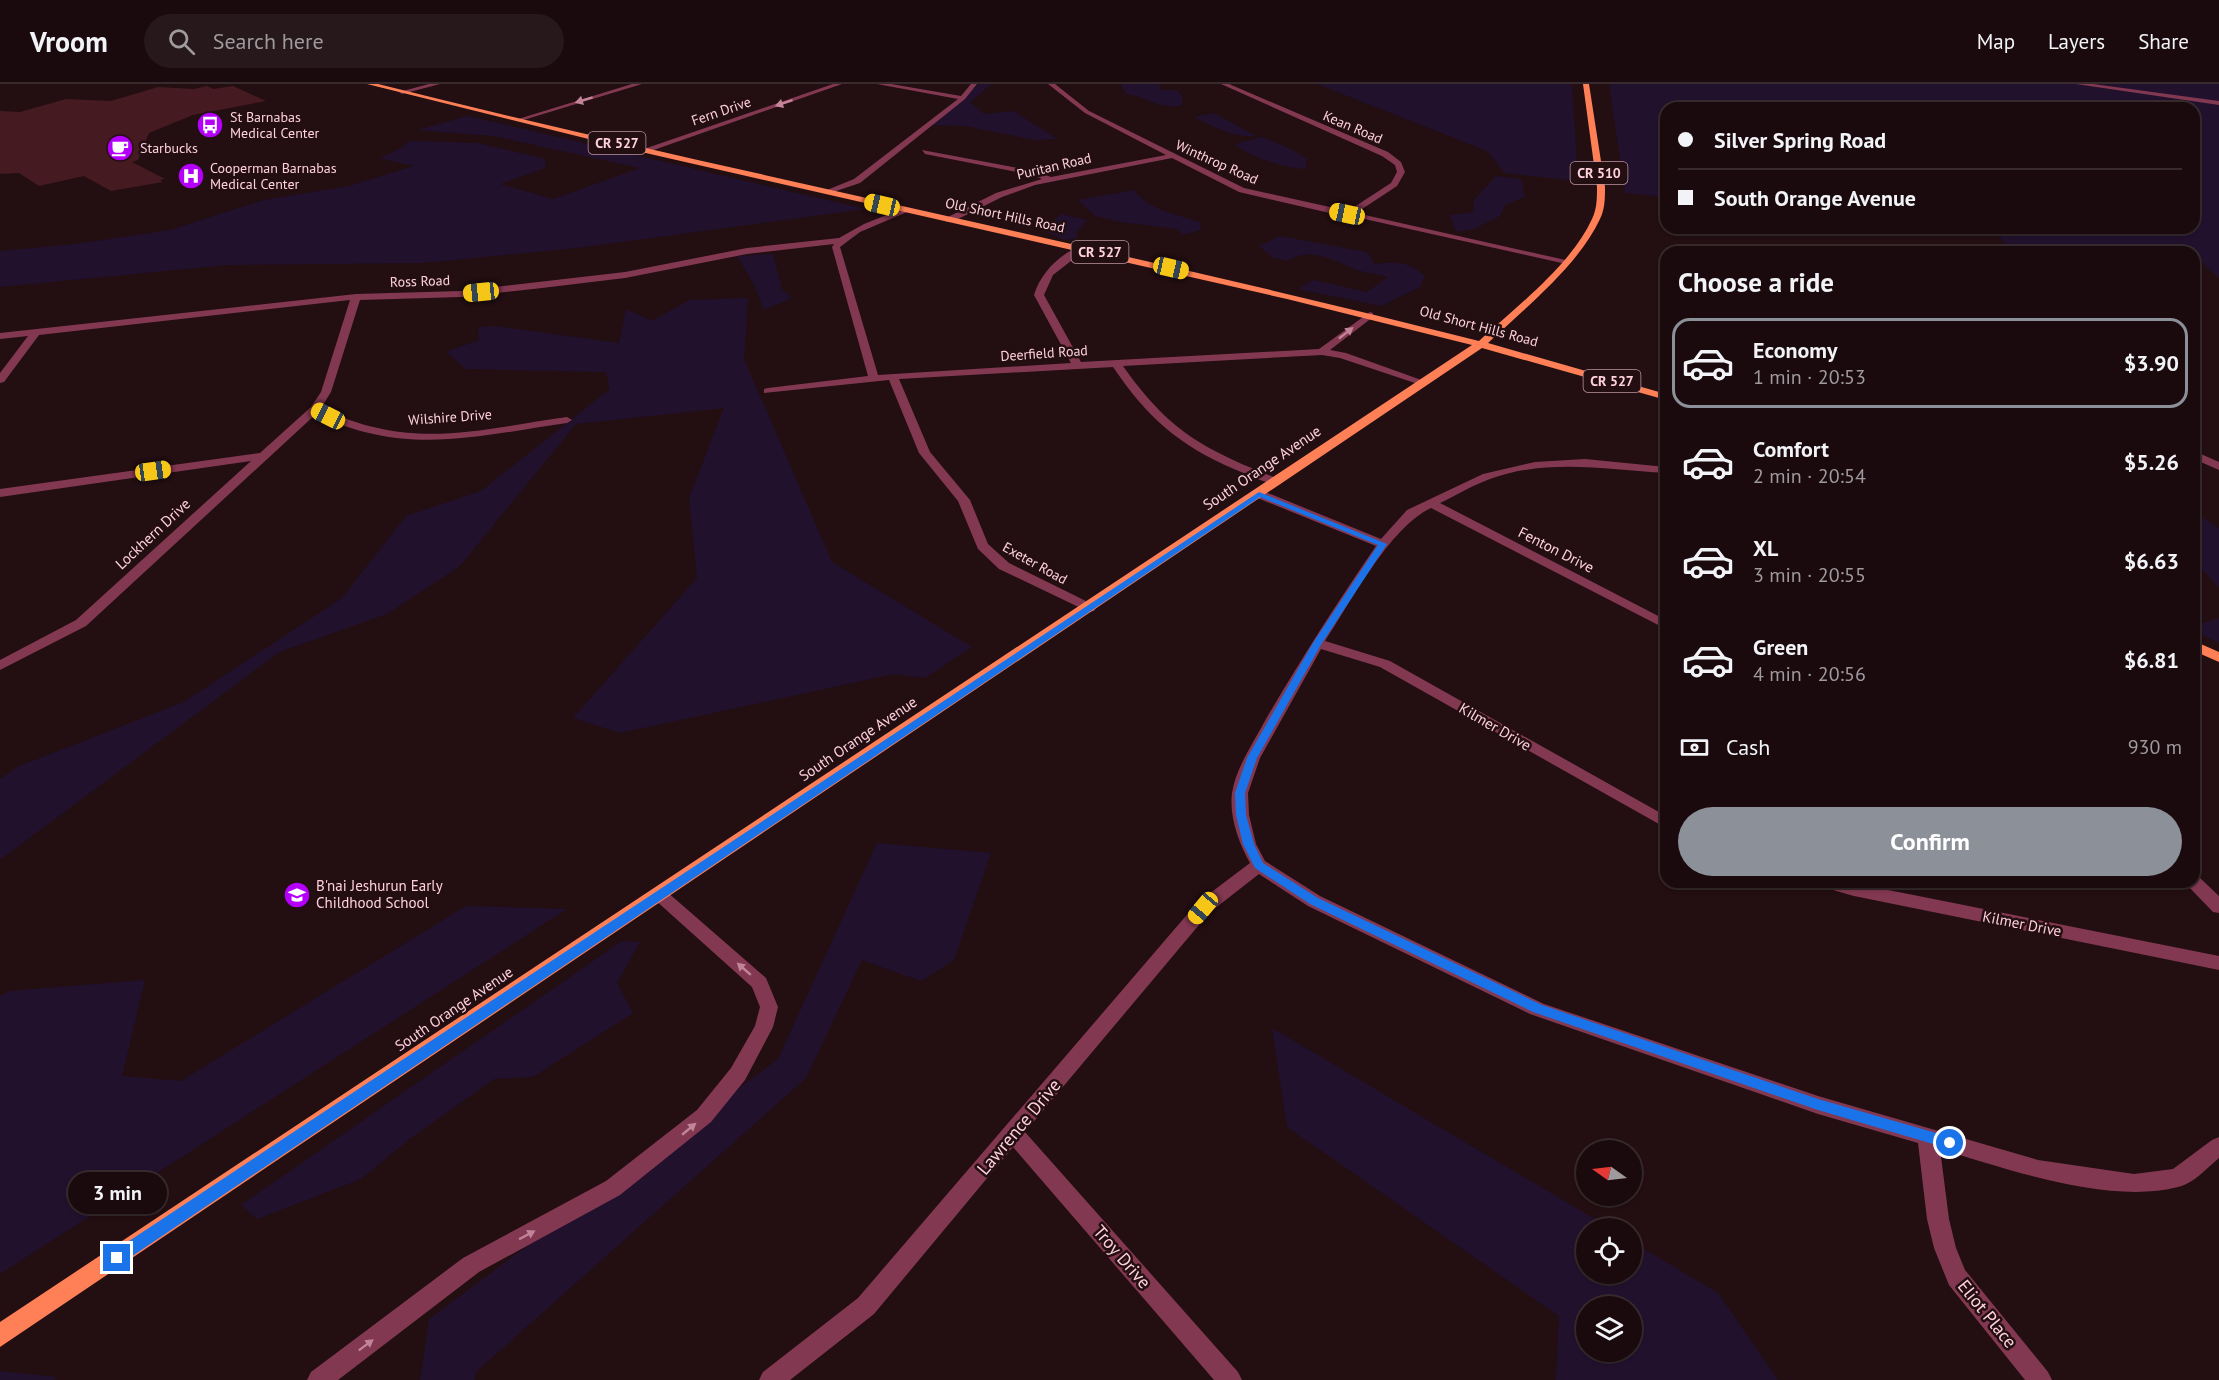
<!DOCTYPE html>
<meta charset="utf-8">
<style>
body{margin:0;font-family:"PT Sans",sans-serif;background:#27181c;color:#f1f3f6;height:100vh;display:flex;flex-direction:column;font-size:22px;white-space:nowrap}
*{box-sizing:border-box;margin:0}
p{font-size:20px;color:#9f9a9e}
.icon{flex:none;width:33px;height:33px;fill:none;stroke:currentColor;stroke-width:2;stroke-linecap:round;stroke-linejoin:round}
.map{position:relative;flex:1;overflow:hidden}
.details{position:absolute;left:1660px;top:162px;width:540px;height:642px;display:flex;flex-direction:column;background:#1a0a0e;border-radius:18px;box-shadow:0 2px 4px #0004,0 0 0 2px #382b2e}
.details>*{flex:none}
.guide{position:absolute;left:1660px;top:18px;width:540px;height:132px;border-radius:18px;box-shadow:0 2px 4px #0004,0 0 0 2px #382b2e;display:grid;align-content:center;height:132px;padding:0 18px;background:#1a0a0e}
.needle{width:39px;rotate:284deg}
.fabs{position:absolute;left:1576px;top:1056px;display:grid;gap:12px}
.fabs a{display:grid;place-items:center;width:66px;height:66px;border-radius:50%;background:#1a0a0e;box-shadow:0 2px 4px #0004,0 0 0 2px #382b2e;font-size:30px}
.end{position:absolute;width:27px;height:27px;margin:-14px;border:8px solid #1a73e8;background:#fff;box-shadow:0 0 0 3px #fff}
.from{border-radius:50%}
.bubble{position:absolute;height:42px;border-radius:21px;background:#1a0a0e;box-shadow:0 2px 4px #0004,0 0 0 2px #382b2e;font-size:20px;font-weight:800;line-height:42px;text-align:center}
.car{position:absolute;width:18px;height:36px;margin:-18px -9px;border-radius:8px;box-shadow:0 0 4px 2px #0007;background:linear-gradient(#f5c518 24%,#345 0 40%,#f5c518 0 76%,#345 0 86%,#f5c518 0)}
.guide b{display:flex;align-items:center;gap:21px;height:57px;font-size:22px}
.guide b+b{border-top:2px solid #382b2e}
.guide i{width:15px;height:15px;background:#f1f3f6}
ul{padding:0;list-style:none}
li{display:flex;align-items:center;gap:18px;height:90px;margin:0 12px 9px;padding:0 6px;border:3px solid transparent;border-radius:18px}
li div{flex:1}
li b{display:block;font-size:22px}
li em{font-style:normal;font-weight:800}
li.active{border-color:#8c9099}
li>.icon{width:54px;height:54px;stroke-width:1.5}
h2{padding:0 18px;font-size:27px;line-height:72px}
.pay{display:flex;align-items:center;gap:15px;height:66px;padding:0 18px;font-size:22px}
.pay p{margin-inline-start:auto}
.button{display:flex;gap:12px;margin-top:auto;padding:12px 18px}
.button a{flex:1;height:69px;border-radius:36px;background:#8c9099;color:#fff;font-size:24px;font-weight:800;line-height:69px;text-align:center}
header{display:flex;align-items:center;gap:36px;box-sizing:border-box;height:84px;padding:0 30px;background:#1a0a0e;border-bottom:2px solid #382b2e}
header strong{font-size:28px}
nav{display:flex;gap:33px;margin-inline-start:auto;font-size:21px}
.search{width:420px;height:54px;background:#27181c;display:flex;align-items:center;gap:15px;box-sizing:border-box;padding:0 21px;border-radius:33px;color:#9f9a9e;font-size:22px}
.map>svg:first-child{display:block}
.green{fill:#21112d;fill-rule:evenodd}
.building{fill:#451a21}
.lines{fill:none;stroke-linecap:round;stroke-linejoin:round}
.minor{fill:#833852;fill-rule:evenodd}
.major{fill:#ff8057;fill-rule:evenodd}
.oneway{fill:#c18498}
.route{fill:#1a73e8}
.labels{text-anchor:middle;stroke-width:5;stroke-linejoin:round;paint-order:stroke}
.far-street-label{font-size:14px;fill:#ffd0dd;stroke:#230e12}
.far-poi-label{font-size:14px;fill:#ffd0dd;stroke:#230e12;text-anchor:start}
.shield{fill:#230e12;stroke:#bd96a0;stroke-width:1.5}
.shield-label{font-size:14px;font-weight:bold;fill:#ffd0dd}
.street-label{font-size:15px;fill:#ffd0dd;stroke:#230e12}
.poi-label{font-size:15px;fill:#ffd0dd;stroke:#230e12;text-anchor:start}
.near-street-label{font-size:18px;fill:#ffd0dd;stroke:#230e12}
</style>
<header>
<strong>Vroom</strong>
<div class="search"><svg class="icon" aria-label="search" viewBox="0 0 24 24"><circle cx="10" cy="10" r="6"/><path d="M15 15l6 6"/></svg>Search here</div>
<nav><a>Map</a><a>Layers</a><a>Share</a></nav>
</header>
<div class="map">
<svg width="2219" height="1296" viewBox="0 0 2219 1296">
<rect width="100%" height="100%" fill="#230e12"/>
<g class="green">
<path d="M979,0h13l-22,18 14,12 30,-3 43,28 -22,1 -70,-14 -38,-1z"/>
<path d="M1120,0h39l2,6h16l5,6v9c-22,6 -35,-9 -56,-11z"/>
<path d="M1317,0h255l6,97 -73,-8 -18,-22z"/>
<path d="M1609,0h610v194l-24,-22 -1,-4h-166l-21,-6 -13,-16 -21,-2h221v-120h-528v89l-41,-4z"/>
<path d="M1214,29l42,23c-23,2 -41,-9 -62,-19z"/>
<path d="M468,32l398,93 -289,39 -155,15 -195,2 -227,22v-36l76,-7 94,-14 94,-30 85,-14 65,-20 -34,-8 21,-10 8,-7 68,2 69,16 -1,9 -45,16 53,15 87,-31 -147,-32 -76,-6z"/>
<path d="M1262,53l27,11 18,11 -2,10c-16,0 -60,-13 -70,-25z"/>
<path d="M1496,92l25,3 4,18 -20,8 -5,11 -26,13 -18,3 -6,-17 23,-3 1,-12z"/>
<path d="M1134,106c14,20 44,25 66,32l1,8 -18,5 -6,-6 -57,-7 -25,-6 -17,-16z"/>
<path d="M1061,130l26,6 -10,12v6l-12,2 -22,-9z"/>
<path d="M1280,152l87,16 7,12c21,-2 35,-3 51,12l-5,11 -39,19 -83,-17 15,-9 54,12 21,-15c-11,-3 -23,-4 -33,-8 -21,-8 -45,-23 -67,-8l-16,-4 -13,-11z"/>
<path d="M773,170l9,35 10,9 -28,12 -11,-27 -16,-27z"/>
<path d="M748,214l-4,61 88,203 140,85 -47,31 -31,-4 -274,59 -47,-15 124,-140 -8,-80 35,-90 -148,16 -116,142 -73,48 -108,38 -279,208v-81l17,-12 167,-65 158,-104 64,-82 75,-25 129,-102 -4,-17 -140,-3 -20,-17 33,-12 -1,-13 18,-1 123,17 7,-34 26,12 37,-21z"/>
<path d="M2195,429l24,15v59l-24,-25z"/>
<path d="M2219,534v25l-24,-12v-5z"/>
<path d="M877,759l114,10 -37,107 -33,21 -59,-21 -56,118 -330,294 -1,8h-55l9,-61 349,-260z"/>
<path d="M466,822l101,3 -567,365v-278l10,-5 135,-11 -23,96 59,5z"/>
<path d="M622,857l18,1 -23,41 16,30 -100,64 -39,2 -83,59 -50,41 -104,40 -16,-14z"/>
<path d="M1272,944l338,200h-23v46h45v-32l86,51 60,87h-222l3,-64 -272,-189zM1587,1222h45v46h-45z"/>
<path d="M0,1287l57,6 -3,3h-54z"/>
</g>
<path class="building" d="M207,2l6,3 20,-3 33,15 -73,14 -44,18 -11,27 -6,2 33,17 -5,1 3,2 -52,9 -27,-15 -45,10 -20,-13 -19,1v-63l20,1 46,-13 45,2 47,-14 36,2z"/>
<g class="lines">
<g class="minor">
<path d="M429,0h11l-38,10 -3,-2z"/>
<path d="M632,0h10l-122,37 -5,-1z"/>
<path d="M833,0h9l-194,68 -7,-2z"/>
<path d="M877,0h14l70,12 10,-12h6l-12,15 -105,84 -33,11v-4l27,-11 104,-80z"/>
<path d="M1048,0h7l34,27 155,77 104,23 43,-28 6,-11 -2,-7 -13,-9 -161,-72h8l159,68 13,10 4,10 -8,14 -41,27 214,48 -4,3 -215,-48 -4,1 -108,-25 -67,-34 -137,27 -33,12 -50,25h-6v-4l50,-25 46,-14 -10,-4 -107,-21 -3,-4 112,21 17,6 115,-22 -81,-42z"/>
<path d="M2076,0h17l126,17v4z"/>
<path d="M904,124l4,2 -1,2 -47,20 -20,15 38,128 193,-12 -37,-68c7,-23 26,-41 48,-50l4,3 -1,2 -32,25 -9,20 37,67 238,-13 51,-37 3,1v4l-43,33 16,3 81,29 -9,2 -78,-26 -18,-3 -199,11c48,68 83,84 158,114v4l-4,1c-15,-3 -29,-10 -43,-16 -56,-24 -87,-52 -121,-102l-214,12 31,73 40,48 18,44 21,19 85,42 2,3 -2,3 -5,1 -90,-43 -21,-20 -20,-48 -39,-48 -30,-73 -125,13v-4l4,-1 100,-12 -36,-129 2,-3 -87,10 -122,24 -83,10 -81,9 -101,3 -29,92 -10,16c89,43 154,22 246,9l5,3 -5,3c-92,13 -162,34 -251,-9l-230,212 -86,44v-10l76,-40 175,-159 -251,36v-8l260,-36 51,-46 10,-15 29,-92 -311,35 -35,47 -4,1v-10l28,-37 -28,3v-6l356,-39 105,-3 164,-19 122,-24 92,-10 25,-14z"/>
<path d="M2194,367l25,11v8l-25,-11z"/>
<path d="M1585,375l81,8v6c-58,-3 -118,-15 -176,6 -17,6 -33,16 -50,24l226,117v9l-235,-121c-42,20 -80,94 -106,133l65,20 276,155v12l-286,-161 -59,-18 -61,109 -12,35 1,22 7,29 9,17 55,35 224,108 274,92 220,64 96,14 39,-5 39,-29 7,-3v21c-12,10 -26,26 -41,29 -69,18 -171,-18 -238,-38l9,70 7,29 9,22 83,102 4,8h-27l-76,-95 -15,-37 -7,-29 -9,-76 -100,-29 -288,-100 -222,-108 -49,-32 -50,39 -184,219 213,240 4,8h-28l-201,-233 -139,167 -84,66h-31l4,-8 95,-74 339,-395 53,-40c-11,-20 -21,-46 -18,-70 4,-26 22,-51 34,-74 35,-60 71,-116 110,-173l-121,-49v-6h8l118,48 26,-29 76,-36 52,-12z"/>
<path d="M2194,792l6,2 19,18v17l-6,-1 -25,-26 -3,-4h9z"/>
<path d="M1816,798h32l371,74v14l-365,-74 -35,-10z"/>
<path d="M660,805l6,2 100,87 12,29 -5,20 -28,53 -34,42 -91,73 -141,77 -141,108h-31l4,-8 152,-114 143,-77 91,-71 34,-42 24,-42 5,-19 -8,-20 -98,-88 -3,-4 3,-4z"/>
</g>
<g class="major">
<path d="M367,0h11c365,91 735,164 1101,257 37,-34 92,-76 113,-122 5,-10 5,-21 5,-32l-14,-103h6l16,103c0,11 0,22 -5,32 -22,47 -75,89 -112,124l178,51v6l-184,-52 -1482,999v-25l1472,-977 -185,-46 -650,-148z"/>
<path d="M2194,557l25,11v10l-25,-11z"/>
</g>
</g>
<defs><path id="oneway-solid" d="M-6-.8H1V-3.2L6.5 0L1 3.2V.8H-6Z" transform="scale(1.5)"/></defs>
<g class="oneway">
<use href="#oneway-solid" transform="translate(584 16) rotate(163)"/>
<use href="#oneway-solid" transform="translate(784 19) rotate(161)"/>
<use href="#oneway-solid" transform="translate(1346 249) rotate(-38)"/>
<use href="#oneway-solid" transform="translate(744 885) rotate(-139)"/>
<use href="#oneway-solid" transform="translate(689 1045) rotate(-40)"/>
<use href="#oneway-solid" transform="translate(527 1151) rotate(-28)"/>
<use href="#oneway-solid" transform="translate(366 1261) rotate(-37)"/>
</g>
<path class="route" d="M1259,408l128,52 -65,99 -65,115 -12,35 1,22 8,29 9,19 55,35 224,107 276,94 132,38 5,2v8l-5,2 -132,-39 -285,-98 -223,-108 -55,-36 -12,-24 -7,-29 -1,-22 12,-35 66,-115 65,-98 -118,-48 -1138,766h-11l-2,-5 2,-5z"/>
<defs>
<symbol id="bus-disc" viewBox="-11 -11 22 22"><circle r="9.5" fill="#b400fb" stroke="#230e12"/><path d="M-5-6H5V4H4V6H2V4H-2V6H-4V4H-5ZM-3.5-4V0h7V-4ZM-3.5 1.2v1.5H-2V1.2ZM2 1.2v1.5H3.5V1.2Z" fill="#fff"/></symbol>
<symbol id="cafe-disc" viewBox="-11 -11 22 22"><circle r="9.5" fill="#b400fb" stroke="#230e12"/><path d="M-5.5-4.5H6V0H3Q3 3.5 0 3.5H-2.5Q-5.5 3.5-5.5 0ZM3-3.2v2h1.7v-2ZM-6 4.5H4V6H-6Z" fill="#fff"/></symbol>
<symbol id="hospital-disc" viewBox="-11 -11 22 22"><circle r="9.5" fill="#b400fb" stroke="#230e12"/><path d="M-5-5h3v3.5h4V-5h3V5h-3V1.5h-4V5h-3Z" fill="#fff"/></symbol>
<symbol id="school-disc" viewBox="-11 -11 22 22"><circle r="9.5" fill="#b400fb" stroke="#230e12"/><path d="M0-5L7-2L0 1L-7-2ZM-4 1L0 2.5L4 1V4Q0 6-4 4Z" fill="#fff"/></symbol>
</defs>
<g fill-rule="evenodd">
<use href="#bus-disc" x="195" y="26" width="30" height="30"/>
<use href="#cafe-disc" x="105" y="49" width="30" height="30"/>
<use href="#hospital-disc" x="176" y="77" width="30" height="30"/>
<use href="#school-disc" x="282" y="796" width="30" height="30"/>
</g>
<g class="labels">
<g class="far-street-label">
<text transform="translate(721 27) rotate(-19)" y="5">Fern Drive</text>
<text transform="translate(1353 43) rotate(23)" y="5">Kean Road</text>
<text transform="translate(1217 78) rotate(24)" y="5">Winthrop Road</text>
<text transform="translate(1054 82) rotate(-13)" y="5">Puritan Road</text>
<text transform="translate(1005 131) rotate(12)" y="5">Old Short Hills Road</text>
<text transform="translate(420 197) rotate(-2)" y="5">Ross Road</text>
<text transform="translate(1479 242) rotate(15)" y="5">Old Short Hills Road</text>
<text transform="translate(1044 269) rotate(-4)" y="5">Deerfield Road</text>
<text transform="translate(450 333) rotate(-4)" y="5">Wilshire Drive</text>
<text transform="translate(1035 479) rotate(29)" y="5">Exeter Road</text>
</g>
<g class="far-poi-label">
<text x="230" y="38">St Barnabas<tspan x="230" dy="16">Medical Center</tspan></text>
<text x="140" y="69">Starbucks</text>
<text x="210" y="89">Cooperman Barnabas<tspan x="210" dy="16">Medical Center</tspan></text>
</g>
<g class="shield">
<rect x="588.5" y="48" width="57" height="22" rx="4.5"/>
<rect x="1570.5" y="78" width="57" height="22" rx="4.5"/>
<rect x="1071.5" y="157" width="57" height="22" rx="4.5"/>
<rect x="1583.5" y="286" width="57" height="22" rx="4.5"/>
</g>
<g class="shield-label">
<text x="617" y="64">CR 527</text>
<text x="1599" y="94">CR 510</text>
<text x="1100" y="173">CR 527</text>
<text x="1612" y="302">CR 527</text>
</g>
<g class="street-label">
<text transform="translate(1262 384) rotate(-34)" y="5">South Orange Avenue</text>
<text transform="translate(153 450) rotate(-43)" y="5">Lockhern Drive</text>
<text transform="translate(1556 466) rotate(27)" y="5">Fenton Drive</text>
<text transform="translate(1495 643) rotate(30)" y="5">Kilmer Drive</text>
<text transform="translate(858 655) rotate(-34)" y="5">South Orange Avenue</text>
<text transform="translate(2022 840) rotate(11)" y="5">Kilmer Drive</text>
<text transform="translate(454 925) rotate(-34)" y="5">South Orange Avenue</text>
</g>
<g class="poi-label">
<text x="316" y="807">B'nai Jeshurun Early<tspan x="316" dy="17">Childhood School</tspan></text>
</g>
<g class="near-street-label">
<text transform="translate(1019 1043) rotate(-50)" y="6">Lawrence Drive</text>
<text transform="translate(1122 1173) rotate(49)" y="6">Troy Drive</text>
<text transform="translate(1987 1230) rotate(51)" y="6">Eliot Place</text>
</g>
</g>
</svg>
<div class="fabs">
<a><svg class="needle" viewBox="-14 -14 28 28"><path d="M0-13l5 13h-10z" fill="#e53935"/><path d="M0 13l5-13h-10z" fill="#9f9a9e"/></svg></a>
<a><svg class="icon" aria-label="locate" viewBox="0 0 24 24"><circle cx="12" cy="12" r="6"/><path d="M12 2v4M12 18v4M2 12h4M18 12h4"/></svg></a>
<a><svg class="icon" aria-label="layers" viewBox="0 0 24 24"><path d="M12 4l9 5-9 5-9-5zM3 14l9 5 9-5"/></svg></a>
</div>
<i class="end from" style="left:1950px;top:1059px"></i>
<i class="end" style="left:117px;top:1174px"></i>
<div class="bubble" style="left:68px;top:1088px;width:99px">3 min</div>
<i class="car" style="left:882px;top:121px;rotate:283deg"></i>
<i class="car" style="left:1347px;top:130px;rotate:282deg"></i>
<i class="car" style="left:1171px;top:184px;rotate:103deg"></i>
<i class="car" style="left:481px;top:208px;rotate:264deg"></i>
<i class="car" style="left:328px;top:332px;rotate:297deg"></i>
<i class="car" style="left:153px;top:387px;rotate:82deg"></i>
<i class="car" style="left:1203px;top:824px;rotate:220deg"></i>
<div class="guide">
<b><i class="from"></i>Silver Spring Road</b>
<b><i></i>South Orange Avenue</b>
</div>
<section class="details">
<h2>Choose a ride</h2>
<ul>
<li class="active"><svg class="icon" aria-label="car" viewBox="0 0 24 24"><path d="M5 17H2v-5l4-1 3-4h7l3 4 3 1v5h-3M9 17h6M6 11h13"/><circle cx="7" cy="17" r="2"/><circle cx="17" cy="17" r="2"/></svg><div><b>Economy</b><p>1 min · 20:53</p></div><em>$3.90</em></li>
<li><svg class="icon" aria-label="car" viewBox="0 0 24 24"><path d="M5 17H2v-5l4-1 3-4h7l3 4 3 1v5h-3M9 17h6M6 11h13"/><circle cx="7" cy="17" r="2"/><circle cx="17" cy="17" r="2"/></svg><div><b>Comfort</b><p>2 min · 20:54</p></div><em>$5.26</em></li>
<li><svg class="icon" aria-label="car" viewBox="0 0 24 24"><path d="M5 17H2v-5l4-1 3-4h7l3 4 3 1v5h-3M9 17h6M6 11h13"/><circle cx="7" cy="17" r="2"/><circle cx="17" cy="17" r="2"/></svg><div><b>XL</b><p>3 min · 20:55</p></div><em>$6.63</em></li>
<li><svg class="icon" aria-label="car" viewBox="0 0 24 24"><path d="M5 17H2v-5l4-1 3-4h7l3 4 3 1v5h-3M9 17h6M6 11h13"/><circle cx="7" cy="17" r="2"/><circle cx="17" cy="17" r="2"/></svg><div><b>Green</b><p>4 min · 20:56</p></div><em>$6.81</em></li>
</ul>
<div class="pay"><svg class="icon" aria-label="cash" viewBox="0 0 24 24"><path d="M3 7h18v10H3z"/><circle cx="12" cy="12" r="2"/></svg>Cash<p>930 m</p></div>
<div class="button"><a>Confirm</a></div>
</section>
</div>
